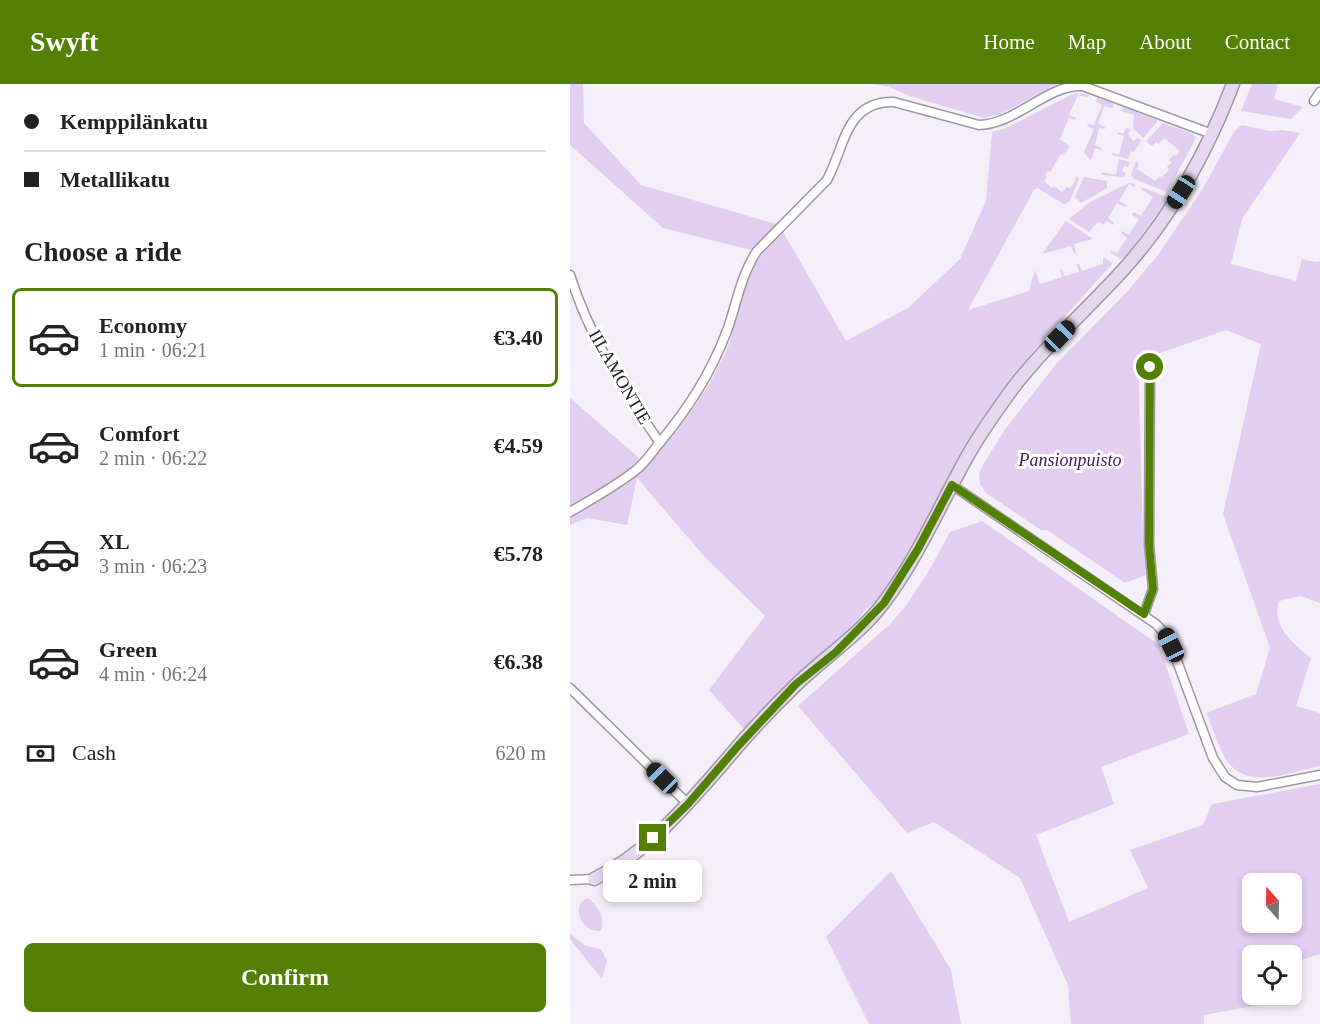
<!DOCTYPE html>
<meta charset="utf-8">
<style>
body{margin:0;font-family:Georgia,serif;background:#f2f2f2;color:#222;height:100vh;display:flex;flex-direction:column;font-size:22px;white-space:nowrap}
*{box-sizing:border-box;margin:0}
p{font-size:20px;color:#767676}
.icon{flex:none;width:33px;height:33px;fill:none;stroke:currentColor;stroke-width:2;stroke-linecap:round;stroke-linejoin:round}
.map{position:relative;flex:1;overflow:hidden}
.sheet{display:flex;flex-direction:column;background:#fff;width:570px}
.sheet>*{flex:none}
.banner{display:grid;align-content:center;height:132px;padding:0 24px;background:#fff}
.needle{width:39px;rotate:340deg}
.controls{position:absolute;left:672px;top:789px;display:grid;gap:12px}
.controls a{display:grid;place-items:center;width:60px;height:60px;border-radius:9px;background:#fff;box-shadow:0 3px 9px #0003;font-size:30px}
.end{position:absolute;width:27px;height:27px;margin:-14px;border:8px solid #537f03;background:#fff;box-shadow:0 0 0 3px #fff}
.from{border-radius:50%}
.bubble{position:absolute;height:42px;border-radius:9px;background:#fff;box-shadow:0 3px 9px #0003;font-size:20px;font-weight:700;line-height:42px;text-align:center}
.car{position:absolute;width:18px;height:36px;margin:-18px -9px;border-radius:8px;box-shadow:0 0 4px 2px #0007;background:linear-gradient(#222 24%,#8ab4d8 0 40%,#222 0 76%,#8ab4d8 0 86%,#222 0)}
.banner b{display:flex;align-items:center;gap:21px;height:57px;font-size:22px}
.banner b+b{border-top:2px solid #e0e0e0}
.banner i{width:15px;height:15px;background:#222}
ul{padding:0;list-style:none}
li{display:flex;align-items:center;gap:18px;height:99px;margin:0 12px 9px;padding:0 12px;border:3px solid transparent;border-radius:9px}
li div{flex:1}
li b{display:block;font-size:22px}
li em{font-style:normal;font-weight:700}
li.on{border-color:#537f03}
li>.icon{width:54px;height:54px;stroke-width:1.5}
h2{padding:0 24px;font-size:27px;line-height:72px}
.pay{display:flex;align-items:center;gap:15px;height:66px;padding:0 24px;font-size:22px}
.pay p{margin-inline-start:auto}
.primary-button{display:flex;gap:12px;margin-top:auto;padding:12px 24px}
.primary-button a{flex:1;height:69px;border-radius:9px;background:#537f03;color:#fff;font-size:24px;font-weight:700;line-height:69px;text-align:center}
header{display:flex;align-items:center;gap:36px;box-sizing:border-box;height:84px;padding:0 30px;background:#537f03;color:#fff}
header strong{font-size:28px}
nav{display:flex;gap:33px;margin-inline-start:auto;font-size:21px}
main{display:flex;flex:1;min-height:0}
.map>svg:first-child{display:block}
.green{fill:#e2cef0;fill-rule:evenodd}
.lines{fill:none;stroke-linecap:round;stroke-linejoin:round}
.street-casing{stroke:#9e98a1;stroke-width:11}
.secondary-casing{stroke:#9e98a1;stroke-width:15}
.street{stroke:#fff;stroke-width:8}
.secondary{stroke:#e6d6ef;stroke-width:12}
.route{stroke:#537f03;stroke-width:8}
.labels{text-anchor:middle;stroke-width:6;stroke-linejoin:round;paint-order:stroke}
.street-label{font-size:18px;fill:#252226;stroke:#fff}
.park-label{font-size:18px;font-style:italic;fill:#431e57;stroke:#fff}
</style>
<header>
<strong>Swyft</strong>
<nav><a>Home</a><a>Map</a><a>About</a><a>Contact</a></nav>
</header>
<main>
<section class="sheet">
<div class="banner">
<b><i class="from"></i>Kemppilänkatu</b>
<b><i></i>Metallikatu</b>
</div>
<h2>Choose a ride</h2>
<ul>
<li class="on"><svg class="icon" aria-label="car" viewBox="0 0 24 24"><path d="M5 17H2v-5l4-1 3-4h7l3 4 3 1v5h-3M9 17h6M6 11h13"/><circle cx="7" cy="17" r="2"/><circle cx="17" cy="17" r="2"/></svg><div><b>Economy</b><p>1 min · 06:21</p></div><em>€3.40</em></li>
<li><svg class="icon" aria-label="car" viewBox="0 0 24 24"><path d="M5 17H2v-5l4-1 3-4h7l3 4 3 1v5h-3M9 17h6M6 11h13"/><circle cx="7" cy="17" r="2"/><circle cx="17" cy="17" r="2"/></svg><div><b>Comfort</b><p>2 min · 06:22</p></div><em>€4.59</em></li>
<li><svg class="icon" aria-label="car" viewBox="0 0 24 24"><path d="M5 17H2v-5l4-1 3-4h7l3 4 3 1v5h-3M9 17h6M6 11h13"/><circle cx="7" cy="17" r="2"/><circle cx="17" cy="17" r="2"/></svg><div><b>XL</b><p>3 min · 06:23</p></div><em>€5.78</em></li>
<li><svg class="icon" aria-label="car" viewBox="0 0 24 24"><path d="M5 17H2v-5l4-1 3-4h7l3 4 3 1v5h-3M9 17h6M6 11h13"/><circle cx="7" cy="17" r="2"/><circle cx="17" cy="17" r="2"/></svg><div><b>Green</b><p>4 min · 06:24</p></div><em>€6.38</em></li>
</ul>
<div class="pay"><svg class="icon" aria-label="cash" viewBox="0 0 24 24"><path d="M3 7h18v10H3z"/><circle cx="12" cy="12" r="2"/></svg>Cash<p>620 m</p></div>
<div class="primary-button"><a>Confirm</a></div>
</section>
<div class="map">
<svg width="750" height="940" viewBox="0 0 750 940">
<rect width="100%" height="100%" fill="#f5eff9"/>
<g class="green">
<path d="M0,0h13l1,39 57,62 135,39 -25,26 -88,-22 -93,-83z"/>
<path d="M303,0h185l-58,30 -16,4 -74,-22 -21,-9z"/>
<path d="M682,0h26l-4,15 29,8 -12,12 -50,-8z"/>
<path d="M505,9l14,2 -2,2 -9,-2 -9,20 7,3 -1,2 -6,-2 -9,21 10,8 -7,8 -2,-1 -11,18 -2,-1 -3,4 2,2 -3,4 8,7 2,-2 8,6 5,-5 3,1 6,-8 -1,-4 4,3 -9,22 -6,3 -27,-16 -3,2 -66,120 61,-19 6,-21 5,14 22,-7 -2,-7 2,-1 3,7 14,-4 -2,-8h2l3,7 21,-7v-7l10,6 -81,90 -51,68 -57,105 -42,70 -17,14 -10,16 -66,56 -45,47 -35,-39 56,-74 -62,-61 -66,-77 -10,47 -40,-7 -17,7v-127l69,60 -1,14c37,-34 65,-73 87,-118 12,-26 12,-58 26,-83 8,-14 20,-27 32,-39l63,109 62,-33 52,-49 26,-58 6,-69 12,-3z"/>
<path d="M527,13l17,7 -2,4 -8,-2 -6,18 7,3v2l-6,-1 -4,17 6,3v2l-6,-2 -4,13 -7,-9 10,-23 -7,-3 1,-2 6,1 8,-20 -6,-3z"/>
<path d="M553,23l34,13v2l-14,16 -10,-10 1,-13 -12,-4z"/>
<path d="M593,39l30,11 3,4 -29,54 -33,-13 -3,-4 5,-14 3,3 -2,5 18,12 5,-5 2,1 7,-7 -2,-3 5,-5 -3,-2 5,-6 2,2 3,-4 -1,-3 -14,-11 -6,6 -2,-2 -4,4 -6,-5z"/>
<path d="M672,41l27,6 13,-1 18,3 -58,86 -11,45 65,17 6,-22 13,3 5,-1v342l-19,-7 -22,5c-8,24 14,43 32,57l-15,48 24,7v53c-29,6 -72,25 -93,-5 -9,-14 -14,-33 -21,-48l50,-19 14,-46 -47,-134 38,-170 -35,-14 -69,24 -19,2 5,178 3,41 -21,8 -78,-53h-6l-55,-37 -6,-9 -1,-10 5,-11 22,-35 51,-65 69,-70 32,-38 44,-65 33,-60z"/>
<path d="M556,44l5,1 -3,5 5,7 5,-3 3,3 -7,11 -3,-1 -3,8 -16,-4v-2l7,2 5,-19 -7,-2 1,-2 5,2z"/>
<path d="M549,75l11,3 -2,5 -4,-1 -2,5 4,2 -2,4 -23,-2 1,-3 14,3z"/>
<path d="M514,93l23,4v7l-26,15 -6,-6z"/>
<path d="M559,99l6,1v3l-6,-3 -10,17 7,4 -1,2 -8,-4 -9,15 6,5 -1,2 -6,-4 -4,4 -2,-3 -4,1 -8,9 -20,-13 21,-17z"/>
<path d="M571,103l28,11 -43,58 -5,3 -10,-6 -1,-3 7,3 10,-15 -6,-5 1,-2 7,4 10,-16 -7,-4 2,-3 7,4 12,-19 -12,-8z"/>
<path d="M496,137l27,18 -19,5 2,9h-2l-3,-7 -29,8z"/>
<path d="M412,437l177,124 30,89 -88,33 13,37 -78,31 33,87 79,-34 -18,-38 73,-25 9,-21 108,-20v170l-19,6 -9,19v-23h-40v38l32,1 -3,6 -77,14v9h-133l-3,-39 -48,-107 -86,-56 -27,11 -109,-127 92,-82 16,-18 24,-37 20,-37zM682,800h40v38h-40z"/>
<path d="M321,787l60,99 10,54h-92l-43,-87z"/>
<path d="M17,814c10,4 20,23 13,33 -18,2 -30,-25 -13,-33z"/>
<path d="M0,850l16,12 15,3 6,12 -5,18 -32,-40z"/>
</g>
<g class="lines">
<defs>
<g id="street">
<path d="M744,17l6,-9"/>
<path d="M0,191c19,61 54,116 90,168"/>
<path d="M382,401l204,139 9,10 6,11 42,113 12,19 12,8 20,2 63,-12"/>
<path d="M0,428c22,-13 46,-26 66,-42 8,-6 15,-16 21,-24 31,-37 54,-72 71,-118 9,-26 13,-53 29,-77l70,-71c18,-33 18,-79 67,-78l85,23c38,-1 68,-41 104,-39l129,48"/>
<path d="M574,530l9,-25 -4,-45 1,-177"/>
<path d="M0,604l118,116"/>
<path d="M0,796l24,-1"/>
</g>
<path id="secondary" d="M24,795c52,-25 90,-71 127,-113 23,-28 48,-55 74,-80 29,-29 65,-51 90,-85 33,-44 55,-96 82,-144 13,-24 30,-47 46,-69 33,-43 74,-78 110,-118 49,-54 84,-118 110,-186"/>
</defs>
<use href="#street" class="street-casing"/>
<use href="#secondary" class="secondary-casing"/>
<use href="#street" class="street"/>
<use href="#secondary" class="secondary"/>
</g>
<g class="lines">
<path class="route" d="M83,754l35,-34 50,-58 58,-62 40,-32 48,-49 34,-54 34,-64 192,129 9,-25 -4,-45 1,-177"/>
</g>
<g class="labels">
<g class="street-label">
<text transform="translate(50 293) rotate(60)" y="6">IILAMONTIE</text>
</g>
<g class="park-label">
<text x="500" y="382">Pansionpuisto</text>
</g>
</g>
</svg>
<div class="controls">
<a><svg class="needle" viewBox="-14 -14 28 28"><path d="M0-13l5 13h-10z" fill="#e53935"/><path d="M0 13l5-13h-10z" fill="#767676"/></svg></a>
<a><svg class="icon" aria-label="locate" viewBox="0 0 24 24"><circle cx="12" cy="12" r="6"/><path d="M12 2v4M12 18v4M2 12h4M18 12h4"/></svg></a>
</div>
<i class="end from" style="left:580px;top:283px"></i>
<i class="end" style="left:83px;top:754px"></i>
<div class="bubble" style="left:33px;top:776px;width:99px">2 min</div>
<i class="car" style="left:611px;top:108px;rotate:213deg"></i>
<i class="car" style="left:490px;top:252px;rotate:44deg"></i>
<i class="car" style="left:601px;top:561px;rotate:334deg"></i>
<i class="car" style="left:92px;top:694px;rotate:315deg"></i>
</div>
</main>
